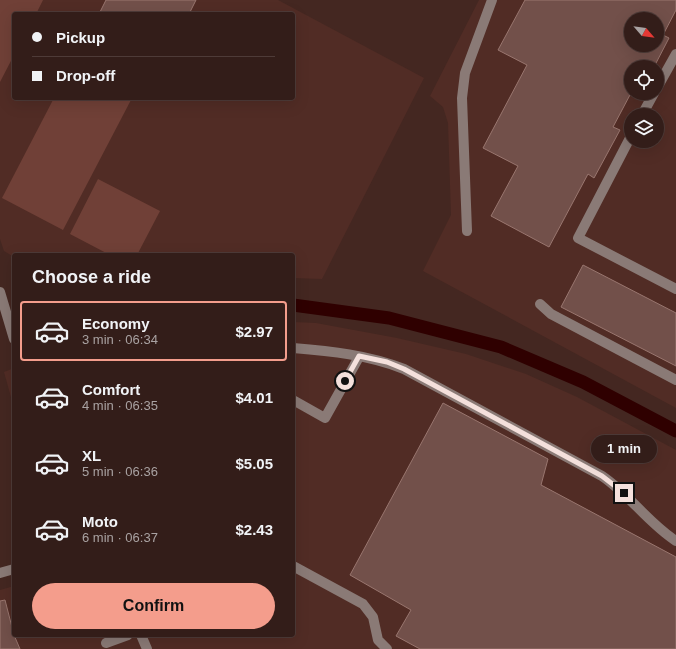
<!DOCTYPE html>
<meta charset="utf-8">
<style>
body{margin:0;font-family:Helvetica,sans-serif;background:#3e2a26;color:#f1f3f6;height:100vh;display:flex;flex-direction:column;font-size:15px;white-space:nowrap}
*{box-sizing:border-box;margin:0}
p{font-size:13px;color:#a9a2a2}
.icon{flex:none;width:22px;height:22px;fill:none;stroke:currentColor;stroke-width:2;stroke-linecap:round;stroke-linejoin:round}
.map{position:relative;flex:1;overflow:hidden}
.side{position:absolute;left:12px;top:253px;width:283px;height:384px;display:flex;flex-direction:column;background:#331d19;border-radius:4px;box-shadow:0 4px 16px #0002,0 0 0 1px #4e3b38}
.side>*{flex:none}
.guide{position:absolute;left:12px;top:12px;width:283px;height:88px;border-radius:4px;box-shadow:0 4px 16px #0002,0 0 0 1px #4e3b38;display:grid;align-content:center;height:88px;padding:0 20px;background:#331d19}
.needle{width:26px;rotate:118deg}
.buttons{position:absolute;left:624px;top:12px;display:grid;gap:8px}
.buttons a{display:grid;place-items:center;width:40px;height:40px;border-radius:50%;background:#331d19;box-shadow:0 4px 16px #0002,0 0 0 1px #4e3b38;font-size:20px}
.end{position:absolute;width:18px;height:18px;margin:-9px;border:5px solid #f4e0dc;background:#111;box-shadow:0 0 0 2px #111}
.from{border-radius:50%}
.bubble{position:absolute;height:28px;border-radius:14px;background:#331d19;box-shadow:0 4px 16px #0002,0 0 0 1px #4e3b38;font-size:13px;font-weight:600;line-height:28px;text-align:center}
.guide b{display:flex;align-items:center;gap:14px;height:38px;font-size:15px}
.guide b+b{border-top:1px solid #4e3b38}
.guide i{width:10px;height:10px;background:#f1f3f6}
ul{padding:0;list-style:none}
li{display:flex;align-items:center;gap:12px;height:60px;margin:0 8px 6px;padding:0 12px;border:2px solid transparent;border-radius:4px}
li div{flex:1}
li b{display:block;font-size:15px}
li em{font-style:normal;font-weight:600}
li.current{border-color:#f49d8c}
li>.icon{width:36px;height:36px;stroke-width:1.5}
h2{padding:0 20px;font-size:18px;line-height:48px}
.primary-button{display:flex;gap:8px;margin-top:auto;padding:8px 20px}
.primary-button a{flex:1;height:46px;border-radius:24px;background:#f49d8c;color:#111;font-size:16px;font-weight:600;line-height:46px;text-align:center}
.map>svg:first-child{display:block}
.built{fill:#512c25;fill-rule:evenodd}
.green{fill:#704037}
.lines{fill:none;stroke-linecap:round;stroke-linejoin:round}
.canal{stroke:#2f0000;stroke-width:13}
.building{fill:#72504a;stroke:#99766f;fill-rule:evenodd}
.minor{stroke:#8a7a76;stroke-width:10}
.route{stroke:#f4e0dc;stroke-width:5}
</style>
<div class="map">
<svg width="676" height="649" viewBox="0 0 676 649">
<rect width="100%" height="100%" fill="#442721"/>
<g class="built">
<path d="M0,0h278l146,78 -102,201 -29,-1v-23h-279v2l-10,-6 -4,-12zM14,14h279v84h-279z"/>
<path d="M479,0h197v408l-253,-137 28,-56 -3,-92 -5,-16 -13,-11zM631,19h26v26h-26zM631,67h26v26h-26zM631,115h26v26h-26z"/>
<path d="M293,322l23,1 81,15 69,16 60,20 51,23 99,53v199h-676v-59l14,-4v49h279z"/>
<path d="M14,368v40l-10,-36z"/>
</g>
<g class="green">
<path d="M0,0h43l-7,14h-22v41l-14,27z"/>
<path d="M54,98h78l-69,132 -61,-32z"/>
<path d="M98,179l62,32 -23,44h-27l-40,-21z"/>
</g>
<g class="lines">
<path class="canal" d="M293,305l96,13 112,29 82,35 93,49"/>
</g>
<g class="building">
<path d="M106,0h90l-7,14h-90z"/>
<path d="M525,0h151v10l-13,25 6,3 -15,29h-23v26l-18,34 7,3 -26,48 -6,-4 -39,73 -58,-31 27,-50 -35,-18 44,-83 -29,-15zM631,19h26v26h-26z"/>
<path d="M583,265l93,48v53l-115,-59z"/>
<path d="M443,403l105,56 -7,26 135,72v92h-256l-24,-13 15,-26 -61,-35z"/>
<path d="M5,600l9,35 6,14h-20v-48z"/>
</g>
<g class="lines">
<g class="minor">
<path d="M657,88l19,-34"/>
<path d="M642,115l12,-22"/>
<path d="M631,136l-53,102 98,51"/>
<path d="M467,231l-5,-133 3,-25 27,-73"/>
<path d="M0,292l14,47"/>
<path d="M540,304l11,10 125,66"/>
<path d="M293,348c37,3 76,7 111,21l198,107c27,18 46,47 74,65"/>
<path d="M293,400l32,18 34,-61"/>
<path d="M293,566l70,38 10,13 5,23 9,9"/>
<path d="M0,573l14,-4"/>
<path d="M141,635l6,14"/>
<path d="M106,643l22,-8"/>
</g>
</g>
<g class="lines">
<path class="route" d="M345,381l14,-25 28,6 17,7 198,107 22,17"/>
</g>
</svg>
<div class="buttons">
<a><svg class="needle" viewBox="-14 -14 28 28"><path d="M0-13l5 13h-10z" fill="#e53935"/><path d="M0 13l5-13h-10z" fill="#a9a2a2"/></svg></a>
<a><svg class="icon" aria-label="locate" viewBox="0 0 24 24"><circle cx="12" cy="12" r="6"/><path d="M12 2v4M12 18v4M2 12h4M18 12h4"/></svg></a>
<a><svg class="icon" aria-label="layers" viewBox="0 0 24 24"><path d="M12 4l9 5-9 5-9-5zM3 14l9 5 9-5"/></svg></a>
</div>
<i class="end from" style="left:345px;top:381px"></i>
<i class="end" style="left:624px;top:493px"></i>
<div class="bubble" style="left:591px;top:435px;width:66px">1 min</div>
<div class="guide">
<b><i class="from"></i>Pickup</b>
<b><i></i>Drop-off</b>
</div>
<section class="side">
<h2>Choose a ride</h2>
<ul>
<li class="current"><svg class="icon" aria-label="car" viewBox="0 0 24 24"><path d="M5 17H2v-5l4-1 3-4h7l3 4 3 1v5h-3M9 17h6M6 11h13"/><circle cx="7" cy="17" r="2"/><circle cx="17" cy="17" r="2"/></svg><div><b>Economy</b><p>3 min · 06:34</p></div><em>$2.97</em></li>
<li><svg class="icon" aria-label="car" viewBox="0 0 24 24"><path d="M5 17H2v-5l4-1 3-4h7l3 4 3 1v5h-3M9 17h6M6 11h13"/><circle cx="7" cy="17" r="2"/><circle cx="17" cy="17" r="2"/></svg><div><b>Comfort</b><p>4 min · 06:35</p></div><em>$4.01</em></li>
<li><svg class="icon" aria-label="car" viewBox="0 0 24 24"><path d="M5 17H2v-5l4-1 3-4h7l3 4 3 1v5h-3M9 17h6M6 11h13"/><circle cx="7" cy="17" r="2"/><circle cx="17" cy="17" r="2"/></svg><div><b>XL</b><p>5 min · 06:36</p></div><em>$5.05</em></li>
<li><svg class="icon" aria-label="car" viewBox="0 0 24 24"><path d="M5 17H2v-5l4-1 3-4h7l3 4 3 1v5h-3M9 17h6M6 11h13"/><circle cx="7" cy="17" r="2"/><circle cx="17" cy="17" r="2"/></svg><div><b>Moto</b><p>6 min · 06:37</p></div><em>$2.43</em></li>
</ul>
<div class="primary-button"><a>Confirm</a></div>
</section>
</div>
